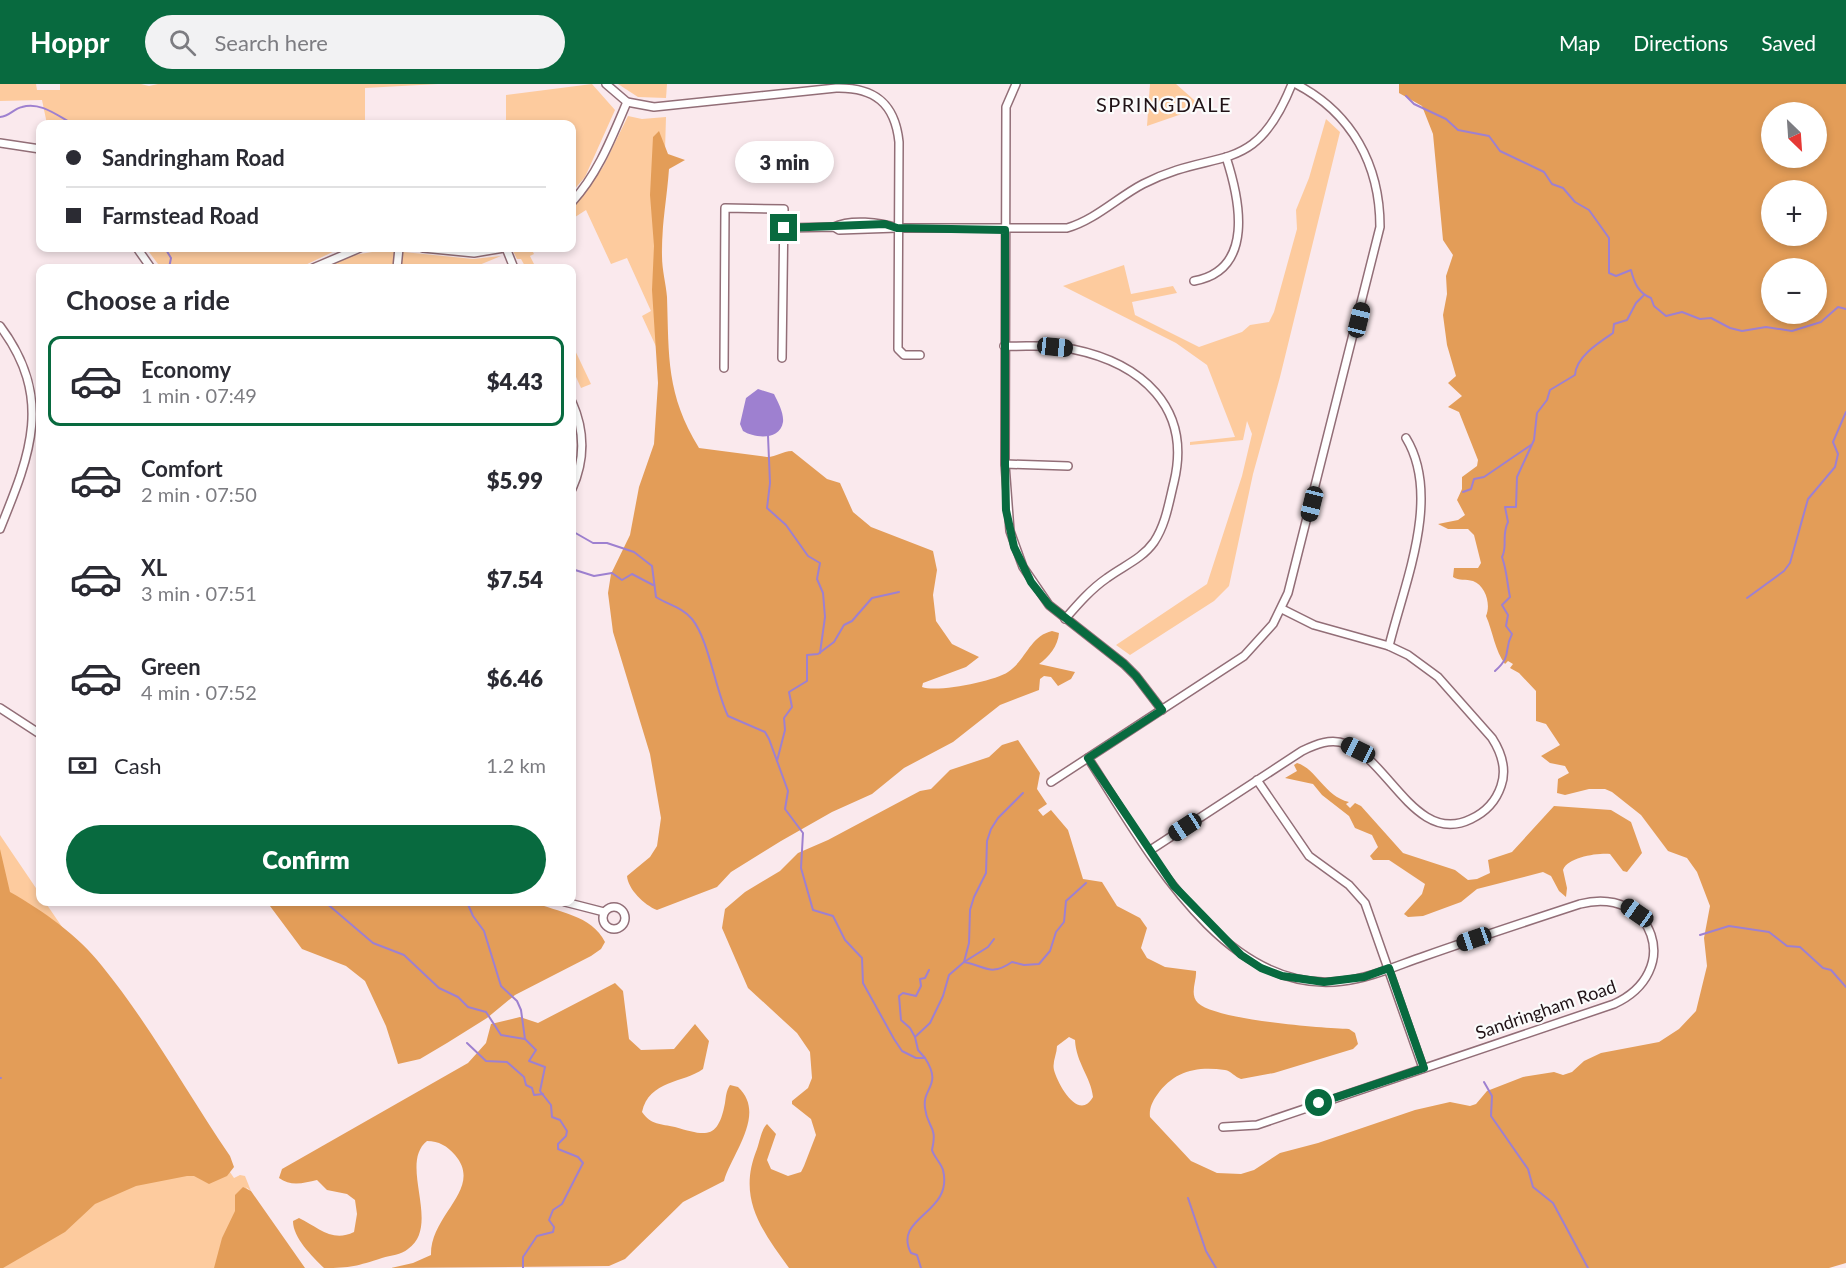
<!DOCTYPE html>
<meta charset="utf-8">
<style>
body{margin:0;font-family:Lato,sans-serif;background:#f2f2f3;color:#2b2b33;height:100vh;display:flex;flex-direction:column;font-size:22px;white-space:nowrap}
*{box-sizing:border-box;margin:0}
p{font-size:20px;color:#7c7c81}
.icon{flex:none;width:33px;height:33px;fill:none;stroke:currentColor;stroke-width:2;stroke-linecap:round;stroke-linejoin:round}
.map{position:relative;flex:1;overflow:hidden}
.details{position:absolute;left:36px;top:180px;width:540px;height:642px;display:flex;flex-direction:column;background:#fff;border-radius:12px;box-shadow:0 3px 9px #0003}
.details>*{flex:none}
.banner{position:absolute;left:36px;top:36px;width:540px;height:132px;border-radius:12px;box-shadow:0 3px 9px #0003;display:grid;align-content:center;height:132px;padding:0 30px;background:#fff}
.needle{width:39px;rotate:155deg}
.tools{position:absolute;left:1761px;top:18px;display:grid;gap:12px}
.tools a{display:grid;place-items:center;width:66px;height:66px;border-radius:50%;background:#fff;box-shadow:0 3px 9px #0003;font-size:30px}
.end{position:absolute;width:27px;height:27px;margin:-14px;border:8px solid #086a3f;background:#fff;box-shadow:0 0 0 3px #fff}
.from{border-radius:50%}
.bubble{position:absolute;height:42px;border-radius:21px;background:#fff;box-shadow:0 3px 9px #0003;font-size:20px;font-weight:800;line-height:42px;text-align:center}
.car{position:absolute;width:18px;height:36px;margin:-18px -9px;border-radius:8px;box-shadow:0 0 4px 2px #0007;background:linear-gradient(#222 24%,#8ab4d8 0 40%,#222 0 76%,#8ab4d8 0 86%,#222 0)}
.banner b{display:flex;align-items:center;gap:21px;height:57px;font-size:22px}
.banner b+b{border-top:2px solid #e1e1e2}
.banner i{width:15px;height:15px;background:#2b2b33}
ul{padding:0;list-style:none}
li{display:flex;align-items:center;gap:18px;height:90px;margin:0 12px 9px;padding:0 18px;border:3px solid transparent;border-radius:12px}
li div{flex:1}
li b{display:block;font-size:22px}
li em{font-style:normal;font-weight:800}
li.selected{border-color:#086a3f}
li>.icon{width:54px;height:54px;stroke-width:1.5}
h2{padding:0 30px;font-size:27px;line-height:72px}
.pay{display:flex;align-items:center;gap:15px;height:66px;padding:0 30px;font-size:22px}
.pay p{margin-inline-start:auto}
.action{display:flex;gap:12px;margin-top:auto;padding:12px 30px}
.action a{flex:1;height:69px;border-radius:36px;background:#086a3f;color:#fff;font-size:24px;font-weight:800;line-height:69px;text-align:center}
header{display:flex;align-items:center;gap:36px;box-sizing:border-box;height:84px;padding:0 30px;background:#086a3f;color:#fff}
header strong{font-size:28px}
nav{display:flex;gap:33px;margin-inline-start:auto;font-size:21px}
.search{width:420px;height:54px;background:#f2f2f3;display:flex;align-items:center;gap:15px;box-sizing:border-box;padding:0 21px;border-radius:33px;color:#7c7c81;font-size:22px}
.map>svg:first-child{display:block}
.green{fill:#fdcb9e}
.forest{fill:#e39d58;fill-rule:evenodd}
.water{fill:#9e80d0}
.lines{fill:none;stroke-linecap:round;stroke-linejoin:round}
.stream{stroke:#9e80d0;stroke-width:2}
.street-casing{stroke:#926e77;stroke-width:10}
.street{stroke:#fff;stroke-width:7}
.route{stroke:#086a3f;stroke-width:8}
.labels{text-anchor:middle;stroke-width:4.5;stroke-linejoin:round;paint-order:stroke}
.street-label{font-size:18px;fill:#211317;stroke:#fbfbfb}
.neighbourhood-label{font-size:20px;letter-spacing:1.5px;fill:#211317;stroke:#fbfbfb}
</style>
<header>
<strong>Hoppr</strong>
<div class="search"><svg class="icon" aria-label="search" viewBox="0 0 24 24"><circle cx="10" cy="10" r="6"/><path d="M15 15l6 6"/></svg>Search here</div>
<nav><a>Map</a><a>Directions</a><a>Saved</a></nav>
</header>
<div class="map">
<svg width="1846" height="1184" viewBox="0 0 1846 1184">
<rect width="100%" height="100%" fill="#fae9ed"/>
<g class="green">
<path d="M0,0h36l1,6h23v-6h81l8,2 9,-2h280l-73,4v36h-318l-5,-24 -42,1z"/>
<path d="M592,0l23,26 -30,67 -13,15v-68h-66v-29z"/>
<path d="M618,0h49l-1,14 -28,-1z"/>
<path d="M1150,0h26l26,23 -55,19z"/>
<path d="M628,32l14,3 24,-2 -7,236 -17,-37 9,-5 -24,-53 -16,6 -25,-54 -14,9v-10l31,-42z"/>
<path d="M1326,35l14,13 -60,245 -27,97 -24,112 -15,15 -84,54 -14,-10 91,-61 35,-108 10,-42 -5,-13 -4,19 -53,5v-3l45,-5 -28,-72 -31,-22 -113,-57 61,-21 7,29 42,-8 4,7 -45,9 3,13 64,32 43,-15 8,-7 19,-3 5,-10 23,-83 -1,-19 13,-32z"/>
<path d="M146,164h195l-42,20h-138z"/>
<path d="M520,164h11l3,6 -4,2 6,12h-10l-5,-9h-4l-4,-8z"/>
<path d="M384,166l89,9 28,-3 -29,12h-147l23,-12z"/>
<path d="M572,260l19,40 -10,4 -9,-20z"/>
<path d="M0,751l40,59v8h5l189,276 6,-3 5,1 6,15 -5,-4 48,81h-294z"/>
</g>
<g class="forest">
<path d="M1399,0h447v1179l-17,5h-1040c-28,-39 -52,-70 -32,-119 3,-8 4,-19 10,-25l9,10 -9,26 4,9 17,7 13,-4 3,-6 12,-31 -5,-16 -19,-15v-3l16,-13 4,-10 -2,-26 -13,-19 -49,-45 -26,-60 3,-19 20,-17 35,-21 18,-18 30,-13 92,-49 11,-2 19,-19 39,-13 13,-12 16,-5 22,33 -3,16 10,15 -9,6 5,6 8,-6 17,20 15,49 19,3 15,24 23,12 7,10 -6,20 6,10 18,9 31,4c1,10 -7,23 2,32 18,17 123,25 151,26l6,4 3,11 -5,5 -79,24 -33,6c-6,-2 -10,-8 -16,-9 -29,-4 -51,1 -68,25 -5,7 -8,14 -7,22l41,44 26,12 24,1 13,-4 26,-17 38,-10 97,-33 35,-8 20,4 6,-2 11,-13 36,-14 31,-5 9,3 9,-3 12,-11 17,-8 58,-11 20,-13 17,-18 11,-45 -3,-28 6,-32 -13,-34 -10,-14 -19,-7 -27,-36 -29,-23 -7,-3h-16l-24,6 -8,-2 1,-14 11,-6 -4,-7 -15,-3 -9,-7 19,-11 -14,-21 -10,-3v-30l-17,-18 -9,-5 3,-4 -5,-3 -3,3c-10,-13 -12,-32 -19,-48 5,-11 0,-30 -13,-35 -7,-2 -14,0 -20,-4l1,-9h24l3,-5 -7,-28 -6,-6h-20l-10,-5 20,-4 7,-5 -8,-15 5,-11v-12l15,-11 1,-6 -19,-48 -11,-5 14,-11 -14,-13 8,-7 -9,-31 -4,-30 4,-21 -1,-18 7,-21 -10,-15 -10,-106 -11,-28 -23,-13zM1772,28h44v46h-44zM1772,106h44v46h-44zM1772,184h44v46h-44zM1069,953l6,3c1,23 16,37 18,57 -14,25 -35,-12 -39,-27 -2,-8 3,-16 3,-24z"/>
<path d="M659,47l9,23 17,6 -16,9c-2,29 -8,59 -7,87 0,14 4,28 5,41 2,60 -1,97 32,151l68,9c10,0 15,-6 25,-6l35,28 13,4 13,29 18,15 62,24 4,19 -4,25 3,26 16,23 27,13 -13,10 -43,16 -1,4c15,6 73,-6 86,-15 18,-12 22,-36 44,-41l7,2c-1,13 -10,24 -20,31l36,8 -4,7 -13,7 -7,-9 -7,-1 -4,3 -1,11 -39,15 -47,37 -49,26 -32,26 -40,18 -51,29 -50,31 -14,15 -60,23c-13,-5 -29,-21 -30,-34l23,-19 7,-11 4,-28 -11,-64 -37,-122 -5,-39 3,-19 19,-39 9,-48 15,-43 4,-61 -6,-93 2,-44 -4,-51 3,-58z"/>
<path d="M1297,679c20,6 27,33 52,39l-3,2 4,4 5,-5 6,3 42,47 52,17 13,10 9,-1 13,-6 -2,-13 24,-8 42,-46 57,4 20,12 11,31 -15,19 -4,-1 -13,-17c-13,-1 -42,3 -47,16l4,18 -1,9 -7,-6 -8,-15 -8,-4 -66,17 -16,13 -38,14 -15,1 -4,-3 18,-20 3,-10 -36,-24h-16l-3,-4 8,-9 -6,-12 -17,-7 -6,-12 -27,-21 -9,-11 -28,-6 12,-7 -3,-6z"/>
<path d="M0,765l10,43c33,19 68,43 92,74 48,59 85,127 128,190l4,11 -7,9 -18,8 -15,-8h-7l-51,10 -41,18 -30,28 -62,36h-3z"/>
<path d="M267,818h266c24,10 59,13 72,40l-4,7 -10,7 -76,39 -28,23 -40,25 -27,16 -22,5 -12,-38 -21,-45 -19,-15 -44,-17z"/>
<path d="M615,899l8,8 6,48 12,11 33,-1 21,-25 14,17 -6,28c-19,14 -54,11 -61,43 9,13 19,12 33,15 31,9 43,13 50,-24 1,-6 1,-12 5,-18l8,2c29,27 -6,66 -14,94l-41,21 -58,57 -16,7 -218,2 22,-5 18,-8c-1,-41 53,-66 24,-100 -8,-9 -16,-14 -28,-14 -29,23 15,84 -19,108 -7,6 -17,6 -26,9 -25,8 -31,10 -58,10 -12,-12 -31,-30 -31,-47l6,-3c19,9 33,25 55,14l3,-18 -2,-14 -8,-6 -20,-4 -10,-10c-13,3 -26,7 -38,-2l3,-9 186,-106 18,-20 5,-19 29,-7 18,6z"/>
<path d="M243,1103l8,4 54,77h-91l8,-30 13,-27v-16z"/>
</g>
<path class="water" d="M758,305l16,5c4,8 10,19 9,28 -3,19 -29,16 -40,9l-3,-7 6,-26z"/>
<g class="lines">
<g class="stream">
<path d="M1406,12l8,8 32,15 12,11 31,6 11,15 44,21 8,12 11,4 12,14 14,8 20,28v35l7,3 15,-6c3,12 7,23 20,28l3,8 12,10 16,-4 18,7 11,-1 19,10 12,3 24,-4 26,4 29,-9 17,-15 8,2"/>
<path d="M0,33c10,-1 13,-8 22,-10 18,-6 36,9 51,17"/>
<path d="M165,164l6,10 -2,10"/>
<path d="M768,352l2,47 -3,25 19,17 22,31 12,7 -3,16 6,14 2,24 -5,36"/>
<path d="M1463,408l8,-3 3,-10 10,-2 47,-32"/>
<path d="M572,447l21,12h14l27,9 18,14 4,31c12,8 26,10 36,22 17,21 23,70 36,97l37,16 4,7 19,52 -3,18 18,24 -2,35 12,42 20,6 12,24 17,18 1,25 31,56 8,12 14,7h9c18,28 -3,29 0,50 2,20 13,17 7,42 2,7 9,13 11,20 11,44 -51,47 -32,83l6,2 4,13"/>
<path d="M572,485l22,7 18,-3 10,7 10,-6 21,11"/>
<path d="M1747,514l37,-27 6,-8 18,-64 27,-32 3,-13 -5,-12 13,-30"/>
<path d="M1495,587c18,-16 8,-20 17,-37l-6,-8 2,-11 -6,-10 8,-8c-3,-14 -3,-26 -8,-40 6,-11 -1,-21 6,-35l-3,-15h11l1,-30 17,-37 3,-27 10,-13 3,-10 25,-15c1,-18 23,-32 38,-42l1,-9 13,-4 9,-17 8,-8"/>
<path d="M777,677l8,-31 -1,-12 8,-11 -3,-15 18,-11v-26l11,-1 16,-12 10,-17 8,-4 20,-23 27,-6"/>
<path d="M325,818l48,41 31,12 35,33 19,9 10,10 18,5 15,23 24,4"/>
<path d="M467,818l6,14 11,15 17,55 16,15 4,9 4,29 11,11 -7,11 16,6 -5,24 11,14 1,12 8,3 7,11 -1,5 -8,8v5l20,8 5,6 -21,41 -9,6 -4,10 5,7 -1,5 -16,4 -14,21v11"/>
<path d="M1700,851l29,-9 40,6 18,14 13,1 23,21 8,2 15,17"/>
<path d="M964,878c22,4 26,15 48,0l12,3 15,-1 11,-13 6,-19 8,-10 2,-21 20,-18"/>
<path d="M964,878l24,-15 6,-8"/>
<path d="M915,953l-5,-9 -9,-8 -2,-24 4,-3 13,3 5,-10 -1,-7 5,-1 4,-8"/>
<path d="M467,959l19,18 21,1 17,15 2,8 6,3 2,7 9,-1"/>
<path d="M925,974l-7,-8 -3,-13 15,-14 13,-27 6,-21 15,-13 5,-19 1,-33 4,-13 12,-24 1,-32 4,-12 7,-11 25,-25"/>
<path d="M0,994h1"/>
<path d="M1484,998l8,14 -1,20 37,53 5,18 20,16 35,65"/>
<path d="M1188,1114l18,53 10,17"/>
</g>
<defs>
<g id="street">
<path d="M606,0l21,18 27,5 182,-19c38,-1 59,15 63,54l-1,207 6,6h16"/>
<path d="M1016,0l-10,23 -1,357 5,67 13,36 26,38 75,59 12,12 26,34"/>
<path d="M0,59l40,6"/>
<path d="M572,118c26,-28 40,-65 55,-100"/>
<path d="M834,143c16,-8 46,-5 63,1"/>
<path d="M784,144l50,-1 5,3 58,-2h170c28,-8 51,-31 76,-44 74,-38 111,-5 149,-100"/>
<path d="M137,164l14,20"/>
<path d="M423,164l51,5 30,-5"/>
<path d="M506,164l8,20"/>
<path d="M313,184l47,-20"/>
<path d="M397,184l2,-20"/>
<path d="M1194,197c61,-11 46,-81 32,-124"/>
<path d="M0,242c54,72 30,129 0,203"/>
<path d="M1004,262c22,1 46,-2 68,3 69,14 120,58 102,133 -5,20 -8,42 -20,60 -12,17 -31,24 -47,36 -16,11 -29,26 -42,41"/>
<path d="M724,284l1,-160 59,1 -2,149"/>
<path d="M572,318c13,29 13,58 0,87"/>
<path d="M1005,380l63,2"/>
<path d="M1389,562c15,-62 53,-149 17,-208"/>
<path d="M0,624l40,26"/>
<path d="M1088,674c56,85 134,239 255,223 28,-3 55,-16 82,-25 51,-18 103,-35 155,-52 74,-19 104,68 34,100l-357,121 -34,2"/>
<path d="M1257,696l52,76 40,29 16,18 58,165"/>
<path d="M1051,698l193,-126 29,-32 15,-31 92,-366c0,-62 -28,-114 -84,-143"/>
<path d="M1149,767l153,-100c14,-7 29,-13 44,-7 43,16 70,102 125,75 15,-7 25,-18 30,-33 6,-17 0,-34 -9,-48l-54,-61 -30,-22 -19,-9 -75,-21 -32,-16"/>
<path d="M565,818l39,10"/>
<circle cx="614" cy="834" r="11"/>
</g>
</defs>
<use href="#street" class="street-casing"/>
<use href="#street" class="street"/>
</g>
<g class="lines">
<path class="route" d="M784,144l101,-4 12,4 108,2v234l1,46 8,37 17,35 18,23 75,59 12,12 26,34 -74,48 86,128 67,69 20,13 21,8 42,6 40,-5 25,-9 35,100 -105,35"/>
</g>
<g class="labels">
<g class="street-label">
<text transform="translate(1546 926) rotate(-19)" y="6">Sandringham Road</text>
</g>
<g class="neighbourhood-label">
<text x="1164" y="28">SPRINGDALE</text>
</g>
</g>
</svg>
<div class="tools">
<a><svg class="needle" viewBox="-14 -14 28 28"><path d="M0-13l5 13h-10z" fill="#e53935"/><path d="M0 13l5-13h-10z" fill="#7c7c81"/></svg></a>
<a>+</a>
<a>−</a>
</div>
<i class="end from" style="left:1319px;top:1019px"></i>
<i class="end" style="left:784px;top:144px"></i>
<div class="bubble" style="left:735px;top:57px;width:99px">3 min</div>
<i class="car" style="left:1359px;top:236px;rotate:14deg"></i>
<i class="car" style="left:1055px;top:263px;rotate:96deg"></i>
<i class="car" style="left:1312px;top:420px;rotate:194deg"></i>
<i class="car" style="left:1358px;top:666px;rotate:296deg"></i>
<i class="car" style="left:1185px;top:743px;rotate:237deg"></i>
<i class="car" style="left:1637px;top:829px;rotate:305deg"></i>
<i class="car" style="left:1474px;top:855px;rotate:251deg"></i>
<div class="banner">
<b><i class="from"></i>Sandringham Road</b>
<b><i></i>Farmstead Road</b>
</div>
<section class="details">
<h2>Choose a ride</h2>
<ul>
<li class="selected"><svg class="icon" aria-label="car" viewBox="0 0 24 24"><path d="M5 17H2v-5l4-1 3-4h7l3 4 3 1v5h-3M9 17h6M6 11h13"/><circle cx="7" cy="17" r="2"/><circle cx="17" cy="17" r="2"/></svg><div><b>Economy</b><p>1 min · 07:49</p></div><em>$4.43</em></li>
<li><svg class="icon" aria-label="car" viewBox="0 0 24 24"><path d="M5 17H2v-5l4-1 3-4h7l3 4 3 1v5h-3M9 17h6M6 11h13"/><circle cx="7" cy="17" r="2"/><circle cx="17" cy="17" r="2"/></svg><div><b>Comfort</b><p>2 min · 07:50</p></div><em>$5.99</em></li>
<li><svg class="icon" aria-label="car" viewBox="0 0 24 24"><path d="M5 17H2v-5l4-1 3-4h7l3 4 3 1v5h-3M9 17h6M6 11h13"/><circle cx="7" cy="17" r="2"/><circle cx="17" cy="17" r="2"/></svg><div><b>XL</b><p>3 min · 07:51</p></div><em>$7.54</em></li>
<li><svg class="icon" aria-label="car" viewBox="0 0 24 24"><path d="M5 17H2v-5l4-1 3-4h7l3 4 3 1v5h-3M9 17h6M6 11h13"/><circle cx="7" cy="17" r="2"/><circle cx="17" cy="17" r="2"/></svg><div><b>Green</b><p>4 min · 07:52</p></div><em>$6.46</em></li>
</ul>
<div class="pay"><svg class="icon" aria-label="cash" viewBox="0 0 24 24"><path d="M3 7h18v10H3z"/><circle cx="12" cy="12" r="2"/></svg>Cash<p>1.2 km</p></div>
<div class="action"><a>Confirm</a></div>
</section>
</div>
